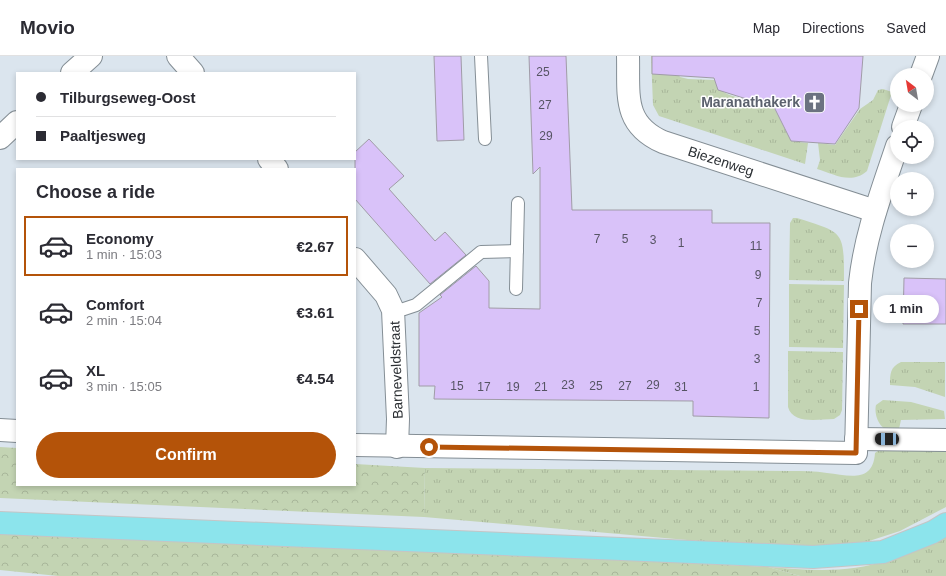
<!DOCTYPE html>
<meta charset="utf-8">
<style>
body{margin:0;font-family:Arial,sans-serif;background:#f7f7f7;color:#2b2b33;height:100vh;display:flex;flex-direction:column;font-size:15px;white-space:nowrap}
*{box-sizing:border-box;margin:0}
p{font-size:13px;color:#7c7c81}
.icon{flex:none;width:22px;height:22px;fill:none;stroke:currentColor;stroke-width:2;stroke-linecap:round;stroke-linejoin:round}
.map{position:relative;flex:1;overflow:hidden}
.sheet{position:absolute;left:16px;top:112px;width:340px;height:318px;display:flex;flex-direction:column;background:#fff;border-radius:0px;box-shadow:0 2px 6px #0003}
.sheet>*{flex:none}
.hud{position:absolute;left:16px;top:16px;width:340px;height:88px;border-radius:0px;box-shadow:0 2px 6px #0003;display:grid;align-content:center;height:88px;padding:0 20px;background:#fff}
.needle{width:26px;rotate:329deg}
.tools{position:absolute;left:890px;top:12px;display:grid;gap:8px}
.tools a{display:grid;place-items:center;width:44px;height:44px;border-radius:50%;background:#fff;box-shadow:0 2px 6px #0003;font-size:20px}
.end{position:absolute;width:18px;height:18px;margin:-9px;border:5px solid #b45309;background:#fff;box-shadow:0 0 0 2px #fff}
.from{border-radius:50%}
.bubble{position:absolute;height:28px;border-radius:14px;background:#fff;box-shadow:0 2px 6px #0003;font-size:13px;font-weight:700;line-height:28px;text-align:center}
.car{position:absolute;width:12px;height:24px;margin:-12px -6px;border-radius:5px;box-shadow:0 0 3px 1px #0007;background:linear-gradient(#222 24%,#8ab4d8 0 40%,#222 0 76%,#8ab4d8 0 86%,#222 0)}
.hud b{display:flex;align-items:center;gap:14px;height:38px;font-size:15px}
.hud b+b{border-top:1px solid #e1e1e2}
.hud i{width:10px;height:10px;background:#2b2b33}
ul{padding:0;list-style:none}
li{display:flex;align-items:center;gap:12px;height:60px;margin:0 8px 6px;padding:0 12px;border:2px solid transparent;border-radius:0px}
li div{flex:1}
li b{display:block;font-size:15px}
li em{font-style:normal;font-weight:700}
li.on{border-color:#b45309}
li>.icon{width:36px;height:36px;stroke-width:1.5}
h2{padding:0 20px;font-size:18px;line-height:48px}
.button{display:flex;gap:8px;margin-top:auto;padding:8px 20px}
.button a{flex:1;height:46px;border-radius:24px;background:#b45309;color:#fff;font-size:16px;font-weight:700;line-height:46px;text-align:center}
header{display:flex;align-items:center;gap:24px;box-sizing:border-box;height:56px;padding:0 20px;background:#fff;border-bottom:1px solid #e1e1e2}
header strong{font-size:19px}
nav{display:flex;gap:22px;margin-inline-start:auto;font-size:14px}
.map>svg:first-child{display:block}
.grass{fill:url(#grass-tufts)}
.forest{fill:url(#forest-crowns)}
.building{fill:#d9c2f9;stroke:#a09ca7}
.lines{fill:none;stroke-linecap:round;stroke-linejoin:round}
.service-casing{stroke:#848e95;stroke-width:14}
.minor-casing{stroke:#848e95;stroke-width:24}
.trunk-casing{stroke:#c4c5c6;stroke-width:24}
.service{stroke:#fff;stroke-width:12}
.minor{stroke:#fff;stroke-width:22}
.trunk{stroke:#8ce4ec;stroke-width:22}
.route{stroke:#b45309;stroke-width:5}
.labels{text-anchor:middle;stroke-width:3;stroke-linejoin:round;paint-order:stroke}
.number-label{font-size:12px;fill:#565464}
.worship-label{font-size:14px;font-weight:bold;fill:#5b616d;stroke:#fff;text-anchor:end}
.street-label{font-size:14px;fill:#2b2f33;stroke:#fff}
</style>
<header>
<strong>Movio</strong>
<nav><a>Map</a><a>Directions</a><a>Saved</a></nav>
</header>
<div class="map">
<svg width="946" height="520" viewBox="0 0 946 520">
<defs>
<pattern id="grass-tufts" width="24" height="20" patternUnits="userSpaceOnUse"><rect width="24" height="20" fill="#c3d4b3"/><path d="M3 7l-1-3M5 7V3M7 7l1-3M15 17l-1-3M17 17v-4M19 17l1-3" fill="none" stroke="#a8b69a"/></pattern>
<pattern id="forest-crowns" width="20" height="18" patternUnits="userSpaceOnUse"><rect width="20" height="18" fill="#c3d4b3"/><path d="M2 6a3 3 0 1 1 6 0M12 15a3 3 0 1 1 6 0" fill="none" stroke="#a8b69a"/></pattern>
</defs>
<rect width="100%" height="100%" fill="#dbe5ee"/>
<g class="grass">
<path d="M651,0h26l1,18 2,3 8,2 28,1c0,15 23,17 35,21h5l16,-9 -1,10 20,39 17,2 -3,21 -146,-48 -6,-11z"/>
<path d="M883,33l9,3 -25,79c-16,14 -33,3 -50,-2l3,-9 -2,-17 17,2 25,-36 13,-9 5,-10z"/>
<path d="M793,162h4c47,15 47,12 47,63l-55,-1 1,-57z"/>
<path d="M789,228l55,1 -1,63 -54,-1z"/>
<path d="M788,295l55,1 -1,58 -2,5 -6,4c-15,0 -41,6 -46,-12z"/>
<path d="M901,306h44v35l-30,-10 -25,-2c0,-11 0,-18 11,-23z"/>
<path d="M883,344l28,2 33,9 1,8 -44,1 -2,9c-3,0 -7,1 -10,1 -11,-2 -15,-17 -13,-25z"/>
<path d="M946,393v58l-46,24 -34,11 -77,7 -365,-32 1,-49 365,3c12,0 25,0 37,2 21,2 46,11 48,-20l4,-3z"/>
<path d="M946,478v42h-146l-32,-9c39,3 82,7 119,-7 20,-7 39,-17 59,-26z"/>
</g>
<g class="forest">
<path d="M0,391l17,1v37h338v-21l70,4 -1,49 -424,-19z"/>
<path d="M0,475l768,36 32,9h-742l-58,-6z"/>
</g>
<g class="building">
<path d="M434,0h27l3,84 -27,1z"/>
<path d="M529,0h37l6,154h140v13h58l-1,195 -76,-2v-15l-259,-2 1,-13h-16v-73l23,-16 -2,-2 36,-29 13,15v27l51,1v-142l-7,7z"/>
<path d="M652,0h211l-4,52 -24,36 -44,-3 -21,-42 -17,2 -35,-11 -4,-12 -62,-4z"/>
<path d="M369,83l35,37 -15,13 46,52 10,-9 21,23 -36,29 -75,-85v-47z"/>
<path d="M904,222l42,1v45h-43z"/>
</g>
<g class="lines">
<defs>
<g id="service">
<path d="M481,0l4,83"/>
<path d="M516,233l2,-86"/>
<path d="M393,254l11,-1 12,-4 65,-53 36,-1"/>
</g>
<g id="minor">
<path d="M178,0l15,17"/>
<path d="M628,0c1,38 -6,68 35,86l212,69"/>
<path d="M72,17l19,-17"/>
<path d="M921,19l7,-19"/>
<path d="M903,71l8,-22"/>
<path d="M0,82l17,-16"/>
<path d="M269,103l8,10"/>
<path d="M355,203l31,36 7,15 5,109 -1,28"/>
<path d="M0,374l17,1"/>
<path d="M856,383l90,1"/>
<path d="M355,389l501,8 4,-170c5,-48 22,-92 37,-137"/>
</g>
<path id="trunk" d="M0,467l813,34 70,-5 50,-20 13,-8"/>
</defs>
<use href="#service" class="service-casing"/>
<use href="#minor" class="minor-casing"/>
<use href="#trunk" class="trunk-casing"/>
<use href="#service" class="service"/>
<use href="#minor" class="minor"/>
<use href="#trunk" class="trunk"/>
</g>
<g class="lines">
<path class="route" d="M429,391l427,6 3,-144"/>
</g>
<defs>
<symbol id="church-square" viewBox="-11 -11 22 22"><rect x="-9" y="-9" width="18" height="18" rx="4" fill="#6b7280" stroke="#fff"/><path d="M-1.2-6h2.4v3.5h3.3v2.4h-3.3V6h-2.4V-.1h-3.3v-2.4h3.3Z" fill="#fff"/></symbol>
</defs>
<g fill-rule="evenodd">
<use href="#church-square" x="802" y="34" width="25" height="25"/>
</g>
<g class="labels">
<g class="number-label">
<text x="543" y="20">25</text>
<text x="545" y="53">27</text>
<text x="546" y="84">29</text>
<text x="597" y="187">7</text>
<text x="625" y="187">5</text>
<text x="653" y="188">3</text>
<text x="681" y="191">1</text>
<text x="756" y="194">11</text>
<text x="758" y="223">9</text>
<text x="759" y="251">7</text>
<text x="757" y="279">5</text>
<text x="757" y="307">3</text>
<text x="568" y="333">23</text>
<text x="653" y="333">29</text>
<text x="457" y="334">15</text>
<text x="596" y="334">25</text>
<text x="625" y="334">27</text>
<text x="484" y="335">17</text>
<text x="513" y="335">19</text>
<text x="541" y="335">21</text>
<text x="681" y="335">31</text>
<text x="756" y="335">1</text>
</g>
<g class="worship-label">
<text x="800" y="51">Maranathakerk</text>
</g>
<g class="street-label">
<text transform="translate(721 105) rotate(18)" y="5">Biezenweg</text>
<text transform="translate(396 314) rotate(-92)" y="5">Barneveldstraat</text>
</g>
</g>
</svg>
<div class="tools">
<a><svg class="needle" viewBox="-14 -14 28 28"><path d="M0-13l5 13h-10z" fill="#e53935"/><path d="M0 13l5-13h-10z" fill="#7c7c81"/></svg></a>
<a><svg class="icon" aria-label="locate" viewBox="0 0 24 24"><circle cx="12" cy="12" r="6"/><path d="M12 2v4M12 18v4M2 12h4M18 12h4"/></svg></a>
<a>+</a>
<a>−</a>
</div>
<i class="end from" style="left:429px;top:391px"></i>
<i class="end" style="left:859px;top:253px"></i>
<div class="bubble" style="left:873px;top:239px;width:66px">1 min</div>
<i class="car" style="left:887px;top:383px;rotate:271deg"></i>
<div class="hud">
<b><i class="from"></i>Tilburgseweg-Oost</b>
<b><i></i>Paaltjesweg</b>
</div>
<section class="sheet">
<h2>Choose a ride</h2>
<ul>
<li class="on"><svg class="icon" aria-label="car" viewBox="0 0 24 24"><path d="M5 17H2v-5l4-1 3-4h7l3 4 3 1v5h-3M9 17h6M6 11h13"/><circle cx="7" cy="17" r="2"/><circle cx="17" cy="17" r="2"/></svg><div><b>Economy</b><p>1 min · 15:03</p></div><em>€2.67</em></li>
<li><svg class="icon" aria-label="car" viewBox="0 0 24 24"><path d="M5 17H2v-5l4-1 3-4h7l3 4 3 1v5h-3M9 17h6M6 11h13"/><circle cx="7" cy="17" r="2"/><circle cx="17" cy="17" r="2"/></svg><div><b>Comfort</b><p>2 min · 15:04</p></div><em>€3.61</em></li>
<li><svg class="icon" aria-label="car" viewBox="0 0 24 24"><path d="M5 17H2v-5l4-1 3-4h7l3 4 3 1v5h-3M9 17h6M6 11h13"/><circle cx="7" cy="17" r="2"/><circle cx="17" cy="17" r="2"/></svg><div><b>XL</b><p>3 min · 15:05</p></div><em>€4.54</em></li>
</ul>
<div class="button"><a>Confirm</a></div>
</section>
</div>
